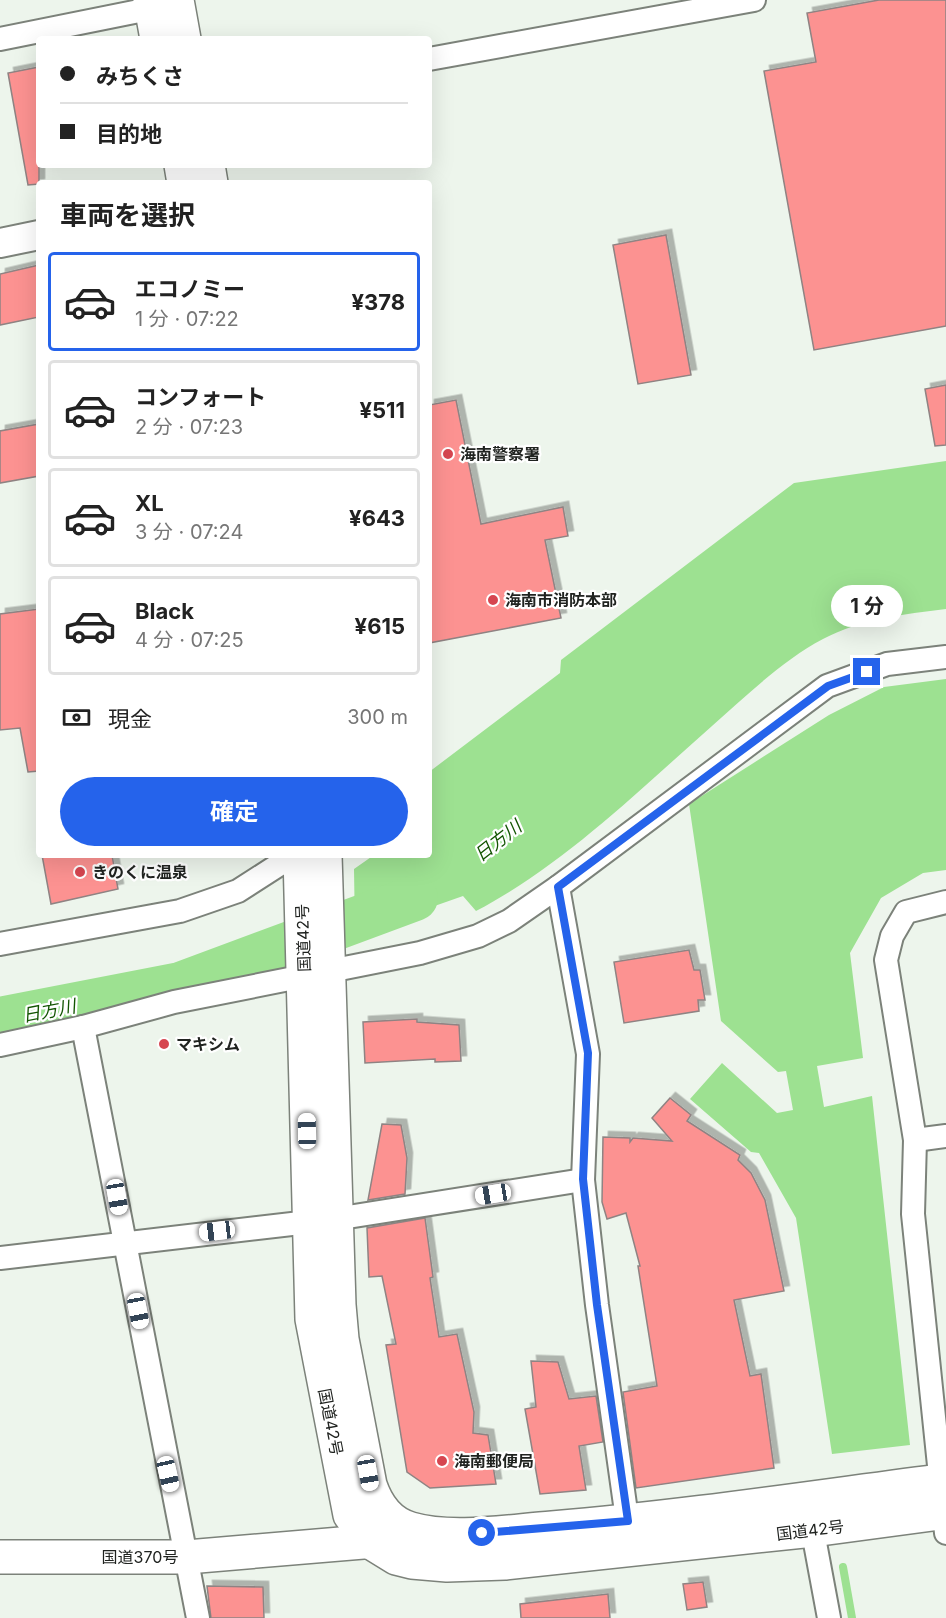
<!DOCTYPE html>
<html lang="ja">
<meta charset="utf-8">
<style>
body{margin:0;font-family:Inter,"Noto Sans JP",sans-serif;background:#f6f6f6;color:#222;height:100vh;display:flex;flex-direction:column;font-size:22px;white-space:nowrap}
*{box-sizing:border-box;margin:0}
p{font-size:20px;color:#767676}
.icon{flex:none;width:33px;height:33px;fill:none;stroke:currentColor;stroke-width:2;stroke-linecap:round;stroke-linejoin:round}
.map{position:relative;flex:1;overflow:hidden}
.side{position:absolute;left:36px;top:180px;width:396px;height:678px;display:flex;flex-direction:column;background:#fff;border-radius:6px;box-shadow:0 6px 24px #0002}
.side>*{flex:none}
.banner{position:absolute;left:36px;top:36px;width:396px;height:132px;border-radius:6px;box-shadow:0 6px 24px #0002;display:grid;align-content:center;height:132px;padding:0 24px;background:#fff}
.end{position:absolute;width:27px;height:27px;margin:-14px;border:8px solid #2563eb;background:#fff;box-shadow:0 0 0 3px #fff}
.from{border-radius:50%}
.bubble{position:absolute;height:42px;border-radius:21px;background:#fff;box-shadow:0 6px 24px #0002;font-size:20px;font-weight:700;line-height:42px;text-align:center}
.car{position:absolute;width:18px;height:36px;margin:-18px -9px;border-radius:8px;box-shadow:0 0 4px 2px #0007;background:linear-gradient(#fff 24%,#345 0 40%,#fff 0 76%,#345 0 86%,#fff 0)}
.banner b{display:flex;align-items:center;gap:21px;height:57px;font-size:22px}
.banner b+b{border-top:2px solid #e0e0e0}
.banner i{width:15px;height:15px;background:#222}
ul{padding:0;list-style:none}
li{display:flex;align-items:center;gap:18px;height:99px;margin:0 12px 9px;padding:0 12px;border:3px solid #e0e0e0;border-radius:6px}
li div{flex:1}
li b{display:block;font-size:22px}
li em{font-style:normal;font-weight:700}
li.active{border-color:#2563eb}
li>.icon{width:54px;height:54px;stroke-width:1.5}
h2{padding:0 24px;font-size:27px;line-height:72px}
.pay{display:flex;align-items:center;gap:15px;height:66px;padding:0 24px;font-size:22px}
.pay p{margin-inline-start:auto}
.action{display:flex;gap:12px;margin-top:auto;padding:12px 24px}
.action a{flex:1;height:69px;border-radius:36px;background:#2563eb;color:#fff;font-size:24px;font-weight:700;line-height:69px;text-align:center}
.map>svg:first-child{display:block}
.water{fill:#9de191}
.lines{fill:none;stroke-linecap:round;stroke-linejoin:round}
.stream{stroke:#9de191;stroke-width:8}
.river{stroke:#9de191;stroke-width:46}
.building{fill:#fc9291;stroke:#8f8383;stroke-width:1.5;filter:url(#shadow)}
.minor-casing{stroke:#7c827a;stroke-width:26}
.tertiary-casing{stroke:#7c827a;stroke-width:32}
.trunk-casing{stroke:#7c827a;stroke-width:36}
.minor{stroke:#fff;stroke-width:22}
.tertiary{stroke:#fff;stroke-width:28}
.trunk{stroke:#fff;stroke-width:33}
.route{stroke:#2563eb;stroke-width:8}
.poi-dot{fill:#d64650;stroke:#fff;stroke-width:2}
.labels{text-anchor:middle;stroke-width:4.5;stroke-linejoin:round;paint-order:stroke}
.poi-label{font-size:16px;font-weight:bold;fill:#202320;stroke:#fff;text-anchor:start}
.street-label{font-size:16px;fill:#202320;stroke:#fff}
.water-label{font-size:18px;font-style:italic;fill:#135502;stroke:#fff}
</style>
<div class="map">
<svg width="946" height="1618" viewBox="0 0 946 1618">
<defs>
<filter id="shadow"><feDropShadow dx="5.5" dy="-5.5" stdDeviation="0" flood-color="#0004"/></filter>
</defs>
<rect width="100%" height="100%" fill="#edf5ec"/>
<g class="water">
<path d="M946,461v148c-42,5 -85,10 -123,30 -40,21 -77,57 -111,87 -75,66 -147,138 -236,185l-13,-15 -108,38 -1,-65 20,-14h55v-83l131,-99 1,-13 233,-177z"/>
<path d="M946,679v191l-23,3 -42,25 -31,55 13,105 -46,8 7,41 48,-11 38,349 -78,9 -36,-236 -37,-65 -8,-1 -61,-53 32,-36 55,50 16,-3 -7,-39 -8,1 -57,-51 -32,-217 140,-89 55,-28z"/>
</g>
<g class="lines">
<path class="stream" d="M843,1567l9,51"/>
<path class="river" d="M0,1020l180,-35 235,-87"/>
</g>
<g class="building">
<path d="M879,0h67v326l-132,24 -50,-279 52,-9 -9,-49z"/>
<path d="M39,67v117l-11,1 -20,-112z"/>
<path d="M666,235l25,140 -53,9 -25,-139z"/>
<path d="M39,265v52l-39,8v-51z"/>
<path d="M946,385v60l-11,1 -10,-57z"/>
<path d="M456,400l25,124 82,-17 5,29 -23,4 16,78 -132,25v-238z"/>
<path d="M39,424v52l-39,7v-52z"/>
<path d="M39,609v162l-11,1 -8,-44 -20,2v-116z"/>
<path d="M42,855h70l6,34 -67,15z"/>
<path d="M689,950l5,20h6l5,30h-7l1,11 -75,12 -10,-61z"/>
<path d="M417,1019v3l42,3 2,36 -26,1v-3l-70,4 -2,-41z"/>
<path d="M670,1098l21,17 -4,6 53,34 -2,5 13,13 14,27 19,91 -50,9 16,76 11,-2 13,94 -138,20 -13,-96 34,-6 -19,-120h2l-14,-53 -19,6 -5,-17 1,-65 27,1v4l3,-4 39,3 -20,-23z"/>
<path d="M382,1124l19,1 6,33 -2,36 -37,6z"/>
<path d="M425,1218l8,59 -3,1 9,59 18,-3 17,78 -1,21 15,2 8,49 -66,4 -23,-16 -21,-127 10,-1 -14,-68 -13,1 -2,-49z"/>
<path d="M531,1361l27,1 11,37 27,-3 7,46 -24,4 7,44 -46,4 -15,-85 11,-2z"/>
<path d="M703,1582l4,25 -20,3 -4,-26z"/>
<path d="M207,1586l56,1 1,31h-53z"/>
<path d="M608,1594l2,24h-89l-1,-14z"/>
</g>
<g class="lines">
<defs>
<g id="minor">
<path d="M0,39l164,-33"/>
<path d="M429,59l325,-59"/>
<path d="M558,887l30,167 -5,126 14,125 32,228"/>
<path d="M946,902l-40,10 -14,24 -6,24 29,180 -2,74 33,319"/>
<path d="M0,944l180,-33 58,-20 42,-27 34,-5"/>
<path d="M83,1027l115,591"/>
<path d="M0,1045l83,-18 91,-25 246,-49 58,-17 31,-15 49,-34 269,-201 60,-22 59,-7"/>
<path d="M915,1140l31,-4"/>
<path d="M0,1258l335,-39 248,-39"/>
<path d="M810,1516l19,102"/>
</g>
<path id="tertiary" d="M0,243l39,-8"/>
<g id="trunk">
<path d="M150,0l7,39"/>
<path d="M177,0l7,39"/>
<path d="M181,165l3,18"/>
<path d="M208,165l3,18"/>
<path d="M300,855l12,464 38,196 20,27 26,16 16,4 35,3 58,-2 308,-33 133,-18"/>
<path d="M325,855l14,450 3,34 28,146c7,21 19,38 41,44 41,12 98,2 141,-1 132,-11 263,-31 394,-48"/>
<path d="M0,1557h187l200,-17"/>
</g>
</defs>
<use href="#minor" class="minor-casing"/>
<use href="#tertiary" class="tertiary-casing"/>
<use href="#trunk" class="trunk-casing"/>
<use href="#minor" class="minor"/>
<use href="#tertiary" class="tertiary"/>
<use href="#trunk" class="trunk"/>
</g>
<g class="lines">
<path class="route" d="M482,1533l146,-12 -31,-216 -14,-126 5,-126 -30,-166 270,-201 39,-14"/>
</g>
<g class="poi-dot">
<circle cx="448" cy="454" r="6"/>
<circle cx="493" cy="600" r="6"/>
<circle cx="80" cy="872" r="6"/>
<circle cx="164" cy="1044" r="6"/>
<circle cx="442" cy="1461" r="6"/>
</g>
<g class="labels">
<g class="poi-label">
<text x="460" y="460">海南警察署</text>
<text x="505" y="606">海南市消防本部</text>
<text x="92" y="878">きのくに温泉</text>
<text x="176" y="1050">マキシム</text>
<text x="454" y="1467">海南郵便局</text>
</g>
<g class="street-label">
<text transform="translate(303 938) rotate(-92)" y="6">国道42号</text>
<text transform="translate(331 1422) rotate(79)" y="6">国道42号</text>
<text transform="translate(810 1530) rotate(-7)" y="6">国道42号</text>
<text x="140" y="1563">国道370号</text>
</g>
<g class="water-label">
<text transform="translate(498 841) rotate(-38)" y="6">日方川</text>
<text transform="translate(49 1011) rotate(-11)" y="6">日方川</text>
</g>
</g>
</svg>
<i class="end from" style="left:482px;top:1533px"></i>
<i class="end" style="left:867px;top:672px"></i>
<div class="bubble" style="left:831px;top:585px;width:72px">1 分</div>
<i class="car" style="left:307px;top:1131px;rotate:359deg"></i>
<i class="car" style="left:493px;top:1194px;rotate:261deg"></i>
<i class="car" style="left:117px;top:1197px;rotate:170deg"></i>
<i class="car" style="left:217px;top:1231px;rotate:263deg"></i>
<i class="car" style="left:138px;top:1311px;rotate:169deg"></i>
<i class="car" style="left:368px;top:1473px;rotate:170deg"></i>
<i class="car" style="left:168px;top:1474px;rotate:167deg"></i>
<div class="banner">
<b><i class="from"></i>みちくさ</b>
<b><i></i>目的地</b>
</div>
<section class="side">
<h2>車両を選択</h2>
<ul>
<li class="active"><svg class="icon" aria-label="car" viewBox="0 0 24 24"><path d="M5 17H2v-5l4-1 3-4h7l3 4 3 1v5h-3M9 17h6M6 11h13"/><circle cx="7" cy="17" r="2"/><circle cx="17" cy="17" r="2"/></svg><div><b>エコノミー</b><p>1 分 · 07:22</p></div><em>¥378</em></li>
<li><svg class="icon" aria-label="car" viewBox="0 0 24 24"><path d="M5 17H2v-5l4-1 3-4h7l3 4 3 1v5h-3M9 17h6M6 11h13"/><circle cx="7" cy="17" r="2"/><circle cx="17" cy="17" r="2"/></svg><div><b>コンフォート</b><p>2 分 · 07:23</p></div><em>¥511</em></li>
<li><svg class="icon" aria-label="car" viewBox="0 0 24 24"><path d="M5 17H2v-5l4-1 3-4h7l3 4 3 1v5h-3M9 17h6M6 11h13"/><circle cx="7" cy="17" r="2"/><circle cx="17" cy="17" r="2"/></svg><div><b>XL</b><p>3 分 · 07:24</p></div><em>¥643</em></li>
<li><svg class="icon" aria-label="car" viewBox="0 0 24 24"><path d="M5 17H2v-5l4-1 3-4h7l3 4 3 1v5h-3M9 17h6M6 11h13"/><circle cx="7" cy="17" r="2"/><circle cx="17" cy="17" r="2"/></svg><div><b>Black</b><p>4 分 · 07:25</p></div><em>¥615</em></li>
</ul>
<div class="pay"><svg class="icon" aria-label="cash" viewBox="0 0 24 24"><path d="M3 7h18v10H3z"/><circle cx="12" cy="12" r="2"/></svg>現金<p>300 m</p></div>
<div class="action"><a>確定</a></div>
</section>
</div>
